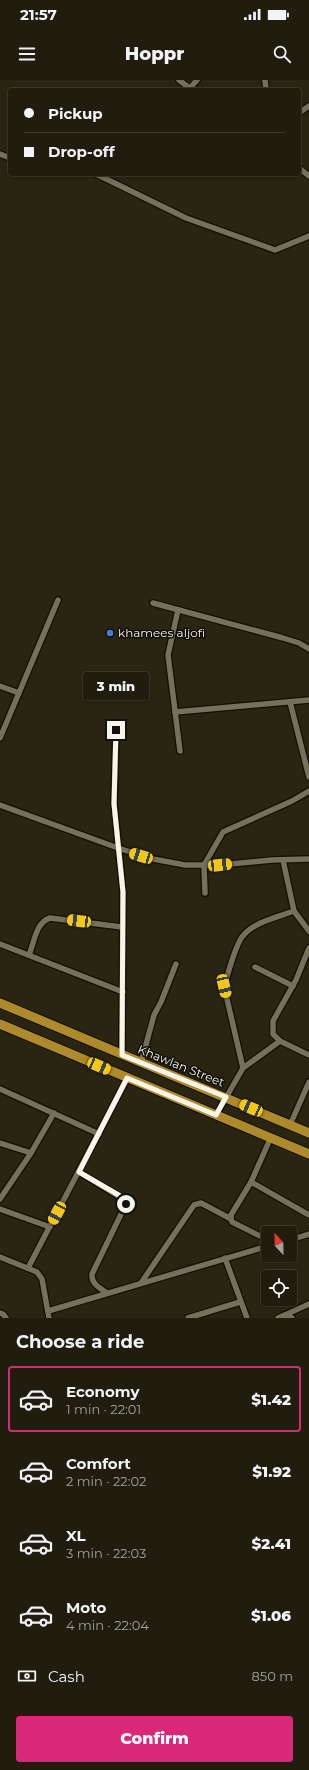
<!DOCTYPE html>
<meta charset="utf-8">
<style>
body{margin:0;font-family:Montserrat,sans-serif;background:#282517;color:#f1f3f6;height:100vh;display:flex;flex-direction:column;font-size:15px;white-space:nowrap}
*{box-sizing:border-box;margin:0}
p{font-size:13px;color:#a2a19e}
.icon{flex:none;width:22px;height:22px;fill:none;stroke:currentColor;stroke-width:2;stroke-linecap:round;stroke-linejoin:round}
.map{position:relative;height:1238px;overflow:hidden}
.sheet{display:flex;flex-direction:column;background:#201c0e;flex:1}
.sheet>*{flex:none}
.hud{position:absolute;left:8px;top:8px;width:293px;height:88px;border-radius:4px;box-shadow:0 2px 6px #0003,0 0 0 1px #3d3a2e;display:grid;align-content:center;height:88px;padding:0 16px;background:#201c0e}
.needle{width:26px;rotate:338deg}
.controls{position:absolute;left:261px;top:1146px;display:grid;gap:8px}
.controls a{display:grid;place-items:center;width:36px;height:36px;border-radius:4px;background:#201c0e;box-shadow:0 2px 6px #0003,0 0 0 1px #3d3a2e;font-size:20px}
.end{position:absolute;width:18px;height:18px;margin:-9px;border:5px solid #f7f5e9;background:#111;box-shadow:0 0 0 2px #111}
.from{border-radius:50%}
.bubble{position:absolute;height:28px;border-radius:4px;background:#201c0e;box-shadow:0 2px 6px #0003,0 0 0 1px #3d3a2e;font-size:13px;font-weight:800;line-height:28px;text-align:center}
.car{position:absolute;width:12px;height:24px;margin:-12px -6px;border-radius:5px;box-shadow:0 0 3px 1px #0007;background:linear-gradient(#f5c518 24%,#345 0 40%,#f5c518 0 76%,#345 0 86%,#f5c518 0)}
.hud b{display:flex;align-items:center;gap:14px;height:38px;font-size:15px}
.hud b+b{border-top:1px solid #3d3a2e}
.hud i{width:10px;height:10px;background:#f1f3f6}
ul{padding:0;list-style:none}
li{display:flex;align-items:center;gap:12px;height:66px;margin:0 8px 6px;padding:0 8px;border:2px solid transparent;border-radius:4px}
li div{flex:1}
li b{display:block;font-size:15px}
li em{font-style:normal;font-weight:800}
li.active{border-color:#db2777}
li>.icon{width:36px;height:36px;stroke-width:1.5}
h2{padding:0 16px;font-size:18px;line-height:48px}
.pay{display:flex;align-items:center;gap:10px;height:44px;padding:0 16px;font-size:15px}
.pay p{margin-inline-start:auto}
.cta{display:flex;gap:8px;margin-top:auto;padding:8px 16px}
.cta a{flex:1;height:46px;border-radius:4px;background:#db2777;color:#fff;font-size:16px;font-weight:800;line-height:46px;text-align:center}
.status{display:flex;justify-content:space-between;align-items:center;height:28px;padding:0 20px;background:#201c0e;direction:ltr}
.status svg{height:11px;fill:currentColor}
header{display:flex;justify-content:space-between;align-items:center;height:52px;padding:0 16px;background:#201c0e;font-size:18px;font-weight:800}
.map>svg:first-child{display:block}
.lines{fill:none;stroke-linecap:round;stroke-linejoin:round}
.minor-casing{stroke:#120e01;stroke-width:8}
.primary-casing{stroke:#120e01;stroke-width:11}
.minor{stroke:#75705b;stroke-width:5.5}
.primary{stroke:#ad8a2b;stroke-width:9}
.route{stroke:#f7f5e9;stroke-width:5}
.shop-dot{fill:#3f7fe0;stroke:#100e07;stroke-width:1.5}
.labels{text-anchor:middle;stroke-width:3;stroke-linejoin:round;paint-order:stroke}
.poi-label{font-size:12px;fill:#f7f5e9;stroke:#100e07;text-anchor:start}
.street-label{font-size:12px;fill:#f7f5e9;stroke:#100e07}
</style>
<div class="status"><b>21:57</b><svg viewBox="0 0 49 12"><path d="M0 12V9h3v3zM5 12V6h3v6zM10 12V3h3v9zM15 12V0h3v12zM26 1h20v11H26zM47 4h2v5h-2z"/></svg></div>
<header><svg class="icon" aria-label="menu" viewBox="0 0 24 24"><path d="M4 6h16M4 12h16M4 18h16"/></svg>Hoppr<svg class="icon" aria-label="search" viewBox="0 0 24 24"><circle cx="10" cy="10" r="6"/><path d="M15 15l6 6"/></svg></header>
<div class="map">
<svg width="309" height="1238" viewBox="0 0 309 1238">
<rect width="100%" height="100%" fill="#2a2513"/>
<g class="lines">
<defs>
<g id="minor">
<path d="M179,0l13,10"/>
<path d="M265,0l1,10"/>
<path d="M190,8l7,-8"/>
<path d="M299,33l10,-7"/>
<path d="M0,74l10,4"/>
<path d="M299,88l10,8"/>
<path d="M96,94l90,44 89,32 34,-14"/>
<path d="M153,523l130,35 16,5 10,6"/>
<path d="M178,530l-10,45 12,96"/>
<path d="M0,606l19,7"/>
<path d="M290,622l19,75"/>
<path d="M175,632l134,-12"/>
<path d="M116,650l-2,73 9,89 -1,163"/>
<path d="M0,658l58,-138"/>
<path d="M0,725l118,43 35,11 32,6h35l52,-5 37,-1"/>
<path d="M283,780l11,51 15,20"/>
<path d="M205,813l-1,-28 19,-33 69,-31 17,-10"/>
<path d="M0,864l123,48"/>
<path d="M309,868l-13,32 -23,41v13l7,7 29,14"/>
<path d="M29,875c5,-12 7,-33 21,-37l72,9"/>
<path d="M255,887l38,19"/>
<path d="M141,983l13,-48 7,-13 15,-38"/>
<path d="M243,988l-19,-82 2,-6c4,-13 9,-33 16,-43 11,-15 36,-20 52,-26"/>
<path d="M0,1009l99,45"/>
<path d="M216,1035l27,-47 37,-27"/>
<path d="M290,1045l19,-43"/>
<path d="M0,1063l31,10"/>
<path d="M79,1092l46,28 1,4 -34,70c-1,10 8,14 15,19"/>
<path d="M251,1102l58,33"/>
<path d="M0,1119l31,-46 23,-40"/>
<path d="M0,1129l50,18"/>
<path d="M231,1139v-4l20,-33 20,-45"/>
<path d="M290,1160l19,-6"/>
<path d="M0,1177l37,15 5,7 7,39"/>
<path d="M225,1178l22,60"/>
<path d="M28,1188l99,-189"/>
<path d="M141,1203l53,-78 7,-2 30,16 1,3 36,18"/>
<path d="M48,1231l220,-65"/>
<path d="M0,1233l3,1 3,4"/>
<path d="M285,1235l24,-11"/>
<path d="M188,1238l52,-16"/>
<path d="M278,1238l7,-3 7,3"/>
</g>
<g id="primary">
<path d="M0,923l309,130"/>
<path d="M0,944l309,130"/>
</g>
</defs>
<use href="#minor" class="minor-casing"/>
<use href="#primary" class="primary-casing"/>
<use href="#minor" class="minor"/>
<use href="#primary" class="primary"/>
</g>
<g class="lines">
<path class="route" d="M116,650l-2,74 9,88 -1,163 104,42 -10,18 -89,-37 -48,94 43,25 3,3 1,4"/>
</g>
<circle class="shop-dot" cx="110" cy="553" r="4"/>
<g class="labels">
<g class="poi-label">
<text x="118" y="557">khamees aljofi</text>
</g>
<g class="street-label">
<text transform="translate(181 986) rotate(22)" y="4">Khawlan Street</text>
</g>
</g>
</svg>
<div class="controls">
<a><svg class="needle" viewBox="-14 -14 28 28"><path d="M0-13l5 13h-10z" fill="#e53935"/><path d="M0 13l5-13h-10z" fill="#a2a19e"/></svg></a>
<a><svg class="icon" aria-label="locate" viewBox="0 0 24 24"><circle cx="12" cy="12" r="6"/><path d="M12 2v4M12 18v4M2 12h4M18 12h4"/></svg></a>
</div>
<i class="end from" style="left:126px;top:1124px"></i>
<i class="end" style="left:116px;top:650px"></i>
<div class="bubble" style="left:83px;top:592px;width:66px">3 min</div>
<i class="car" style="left:141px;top:776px;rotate:287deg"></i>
<i class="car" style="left:220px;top:785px;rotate:84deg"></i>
<i class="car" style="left:79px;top:841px;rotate:277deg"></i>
<i class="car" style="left:224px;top:906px;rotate:167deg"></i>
<i class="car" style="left:99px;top:986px;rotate:113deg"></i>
<i class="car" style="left:251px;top:1028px;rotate:294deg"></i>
<i class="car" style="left:57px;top:1133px;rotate:208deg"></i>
<div class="hud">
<b><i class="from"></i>Pickup</b>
<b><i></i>Drop-off</b>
</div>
</div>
<section class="sheet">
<h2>Choose a ride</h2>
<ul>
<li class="active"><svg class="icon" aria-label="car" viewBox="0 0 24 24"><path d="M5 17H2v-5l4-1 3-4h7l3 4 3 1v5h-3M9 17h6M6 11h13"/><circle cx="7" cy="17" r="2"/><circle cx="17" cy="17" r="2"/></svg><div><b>Economy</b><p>1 min · 22:01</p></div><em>$1.42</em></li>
<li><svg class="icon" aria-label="car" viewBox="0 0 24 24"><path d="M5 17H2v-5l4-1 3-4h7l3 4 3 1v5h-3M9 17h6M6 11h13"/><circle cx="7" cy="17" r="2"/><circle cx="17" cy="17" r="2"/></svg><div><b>Comfort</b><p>2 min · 22:02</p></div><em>$1.92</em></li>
<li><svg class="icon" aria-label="car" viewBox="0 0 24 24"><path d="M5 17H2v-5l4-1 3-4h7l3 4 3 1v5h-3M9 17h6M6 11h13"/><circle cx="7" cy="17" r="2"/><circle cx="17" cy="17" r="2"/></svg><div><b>XL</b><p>3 min · 22:03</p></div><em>$2.41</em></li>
<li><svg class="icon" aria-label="car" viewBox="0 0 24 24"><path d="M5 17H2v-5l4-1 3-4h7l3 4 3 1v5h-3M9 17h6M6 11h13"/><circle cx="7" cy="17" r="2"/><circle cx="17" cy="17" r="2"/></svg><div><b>Moto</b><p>4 min · 22:04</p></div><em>$1.06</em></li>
</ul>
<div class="pay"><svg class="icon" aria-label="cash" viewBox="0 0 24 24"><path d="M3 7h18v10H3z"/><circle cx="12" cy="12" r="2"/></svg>Cash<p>850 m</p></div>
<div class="cta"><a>Confirm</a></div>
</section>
